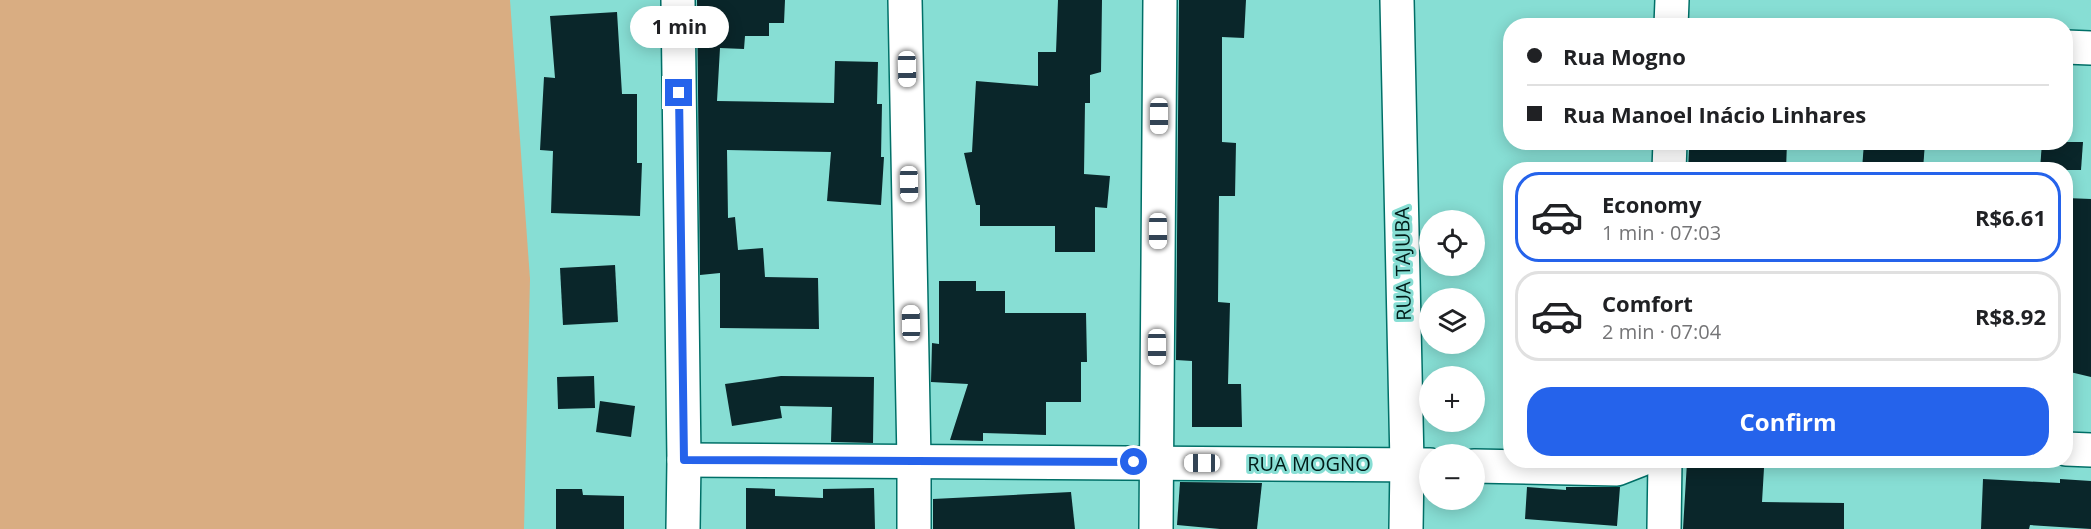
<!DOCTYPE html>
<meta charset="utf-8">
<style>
body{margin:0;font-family:"Open Sans",sans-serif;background:#f2f2f2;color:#202124;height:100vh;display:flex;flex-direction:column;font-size:22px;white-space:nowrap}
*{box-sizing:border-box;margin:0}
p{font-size:20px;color:#757577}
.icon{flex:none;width:33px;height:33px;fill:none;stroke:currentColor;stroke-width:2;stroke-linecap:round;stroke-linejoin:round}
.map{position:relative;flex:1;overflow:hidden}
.side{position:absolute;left:1503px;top:162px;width:570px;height:306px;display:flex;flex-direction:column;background:#fff;border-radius:24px;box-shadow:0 3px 15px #0003}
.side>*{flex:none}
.top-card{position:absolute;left:1503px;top:18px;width:570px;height:132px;border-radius:24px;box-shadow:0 3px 15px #0003;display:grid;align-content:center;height:132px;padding:0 24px;background:#fff}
.buttons{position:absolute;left:1419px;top:210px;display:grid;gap:12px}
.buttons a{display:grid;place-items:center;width:66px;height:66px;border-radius:50%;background:#fff;box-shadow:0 3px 15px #0003;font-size:30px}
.end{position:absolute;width:27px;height:27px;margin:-14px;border:8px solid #2563eb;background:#fff;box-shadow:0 0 0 3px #fff}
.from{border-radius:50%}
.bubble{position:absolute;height:42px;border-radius:21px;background:#fff;box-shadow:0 3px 15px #0003;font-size:20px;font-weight:700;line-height:42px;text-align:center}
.car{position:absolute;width:18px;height:36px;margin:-18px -9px;border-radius:8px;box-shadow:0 0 4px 2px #0007;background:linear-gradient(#fff 24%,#345 0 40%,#fff 0 76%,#345 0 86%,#fff 0)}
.top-card b{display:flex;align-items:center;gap:21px;height:57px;font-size:22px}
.top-card b+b{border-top:2px solid #e0e0e0}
.top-card i{width:15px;height:15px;background:#202124}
ul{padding:10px 0 0;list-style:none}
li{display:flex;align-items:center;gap:18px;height:90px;margin:0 12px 9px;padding:0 12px;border:3px solid #e0e0e0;border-radius:24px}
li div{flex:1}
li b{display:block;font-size:22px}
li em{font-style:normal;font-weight:700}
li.active{border-color:#2563eb}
li>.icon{width:54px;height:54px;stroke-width:1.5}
.primary-button{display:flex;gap:12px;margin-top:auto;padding:12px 24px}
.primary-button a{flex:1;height:69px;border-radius:24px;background:#2563eb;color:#fff;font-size:24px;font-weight:700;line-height:69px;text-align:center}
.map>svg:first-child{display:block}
.green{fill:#d9ad82}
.building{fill:#0a262a}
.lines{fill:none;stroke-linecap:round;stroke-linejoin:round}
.minor-casing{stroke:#007068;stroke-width:36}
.major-casing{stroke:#007068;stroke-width:36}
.minor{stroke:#fff;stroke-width:33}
.major{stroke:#fff;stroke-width:33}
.route{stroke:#2563eb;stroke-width:8}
.labels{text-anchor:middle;stroke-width:6;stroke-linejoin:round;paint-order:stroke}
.street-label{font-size:20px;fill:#011c19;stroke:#87ded4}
</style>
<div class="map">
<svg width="2091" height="529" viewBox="0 0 2091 529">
<rect width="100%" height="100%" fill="#87ded4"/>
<path class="green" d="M0,0h510l20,279 -6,250h-524z"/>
<g class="building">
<path d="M697,0h88l-1,23h-15v13h-24l-1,13 -24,-1 -3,53 117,2 1,-42 43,1 -1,42h5l-1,53h3l-3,48 -54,-4 4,-49 -104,-2 1,68 7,-1 3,33 25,-2 2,29 53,1 1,51 -99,-1v-55l-20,2z"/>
<path d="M1058,0h44l-1,72 -11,3v28h-5l-1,71 26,2 -3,32 -12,-1v45h-40v-26h-75v-21h-4l-12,-52 8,-1 4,-71 62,5v-34h18z"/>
<path d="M1179,0h67l-2,38 -22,-1v105l14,1 -1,53h-16l-1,106 12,1 -2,81h13l1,43h-50v-66l-16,-1z"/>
<path d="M617,12l5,82h15v69h5l-2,53 -89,-3 2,-62 -13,-1 4,-73 11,1 -5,-62z"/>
<path d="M1716,142h71l-1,28h-98l1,-21 28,-3z"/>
<path d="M1864,142h61l-2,28h-61z"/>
<path d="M2042,142h41l-2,28h-41z"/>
<path d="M2066,198l25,1v178l-25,-6z"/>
<path d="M615,265l3,57 -55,3 -3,-57z"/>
<path d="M939,281h37v10h29v22h81l1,49h-6v40h-35v33l-63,-2v8l-33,-1 18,-56 -37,-2 1,-39 7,1z"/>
<path d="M594,376l1,32 -37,1 -1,-32z"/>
<path d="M781,376l93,1 -1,66 -42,-1 1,-35 -52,-1 2,12 -50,8 -7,-42z"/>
<path d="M600,401l35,5 -4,31 -35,-5z"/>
<path d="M1687,462l77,6 -2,34 82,1v26h-161z"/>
<path d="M1983,479l77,4v-4l31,2v48l-61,-4 -1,4h-48z"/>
<path d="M1180,482l82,1 -5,46h-37l-43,-4z"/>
<path d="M1527,487l39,3v-3h54l-3,39 -92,-7z"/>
<path d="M746,488l29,1v7l48,2v-9l51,-1 1,41h-129z"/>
<path d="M556,489h26l1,6 41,1v33h-68z"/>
<path d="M1071,492l4,37h-142v-30z"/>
</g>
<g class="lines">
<defs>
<g id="minor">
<path d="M905,0l9,461v68"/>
<path d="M1397,0l10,464 -1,65"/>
<path d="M1671,26l1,-26"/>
<path d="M2066,47l25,1"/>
<path d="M1669,170l1,-28"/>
<path d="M2066,449l25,1"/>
<path d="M684,460l746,5"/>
<path d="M1474,466l143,3 23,-9"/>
<path d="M1156,529l4,-529"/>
<path d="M1664,529l1,-69"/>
</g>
<path id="major" d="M678,0l6,460 -1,69"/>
</defs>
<use href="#minor" class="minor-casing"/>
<use href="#major" class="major-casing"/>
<use href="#minor" class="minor"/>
<use href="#major" class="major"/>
</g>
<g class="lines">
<path class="route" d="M679,93l5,367 450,2"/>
</g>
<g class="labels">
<g class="street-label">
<text transform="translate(1403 264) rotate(-91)" y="7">RUA TAJUBA</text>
<text x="1309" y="471">RUA MOGNO</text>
</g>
</g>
</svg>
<div class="buttons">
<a><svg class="icon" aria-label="locate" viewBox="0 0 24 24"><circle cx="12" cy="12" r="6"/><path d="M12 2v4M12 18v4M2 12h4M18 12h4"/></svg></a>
<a><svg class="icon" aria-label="layers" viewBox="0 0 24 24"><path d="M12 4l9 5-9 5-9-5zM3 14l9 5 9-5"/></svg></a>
<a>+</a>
<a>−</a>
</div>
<i class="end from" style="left:1134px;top:462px"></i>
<i class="end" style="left:679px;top:93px"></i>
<div class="bubble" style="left:630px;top:6px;width:99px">1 min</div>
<i class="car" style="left:907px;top:69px;rotate:179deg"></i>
<i class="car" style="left:1159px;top:116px;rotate:180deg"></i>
<i class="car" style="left:909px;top:184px;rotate:179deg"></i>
<i class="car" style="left:1158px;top:231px;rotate:180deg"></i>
<i class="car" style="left:911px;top:323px;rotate:359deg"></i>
<i class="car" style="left:1157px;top:347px;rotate:180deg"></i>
<i class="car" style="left:1202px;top:463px;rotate:270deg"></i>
<div class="top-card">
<b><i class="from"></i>Rua Mogno</b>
<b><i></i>Rua Manoel Inácio Linhares</b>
</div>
<section class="side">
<ul>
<li class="active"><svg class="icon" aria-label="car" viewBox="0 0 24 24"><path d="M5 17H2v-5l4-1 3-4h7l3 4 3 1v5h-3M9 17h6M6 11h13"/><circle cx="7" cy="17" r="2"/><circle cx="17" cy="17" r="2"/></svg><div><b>Economy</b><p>1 min · 07:03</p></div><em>R$6.61</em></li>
<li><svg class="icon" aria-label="car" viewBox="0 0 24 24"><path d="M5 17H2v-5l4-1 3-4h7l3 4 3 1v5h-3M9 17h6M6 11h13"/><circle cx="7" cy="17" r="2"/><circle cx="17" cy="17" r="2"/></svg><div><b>Comfort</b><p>2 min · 07:04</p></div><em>R$8.92</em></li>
</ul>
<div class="primary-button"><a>Confirm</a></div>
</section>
</div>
